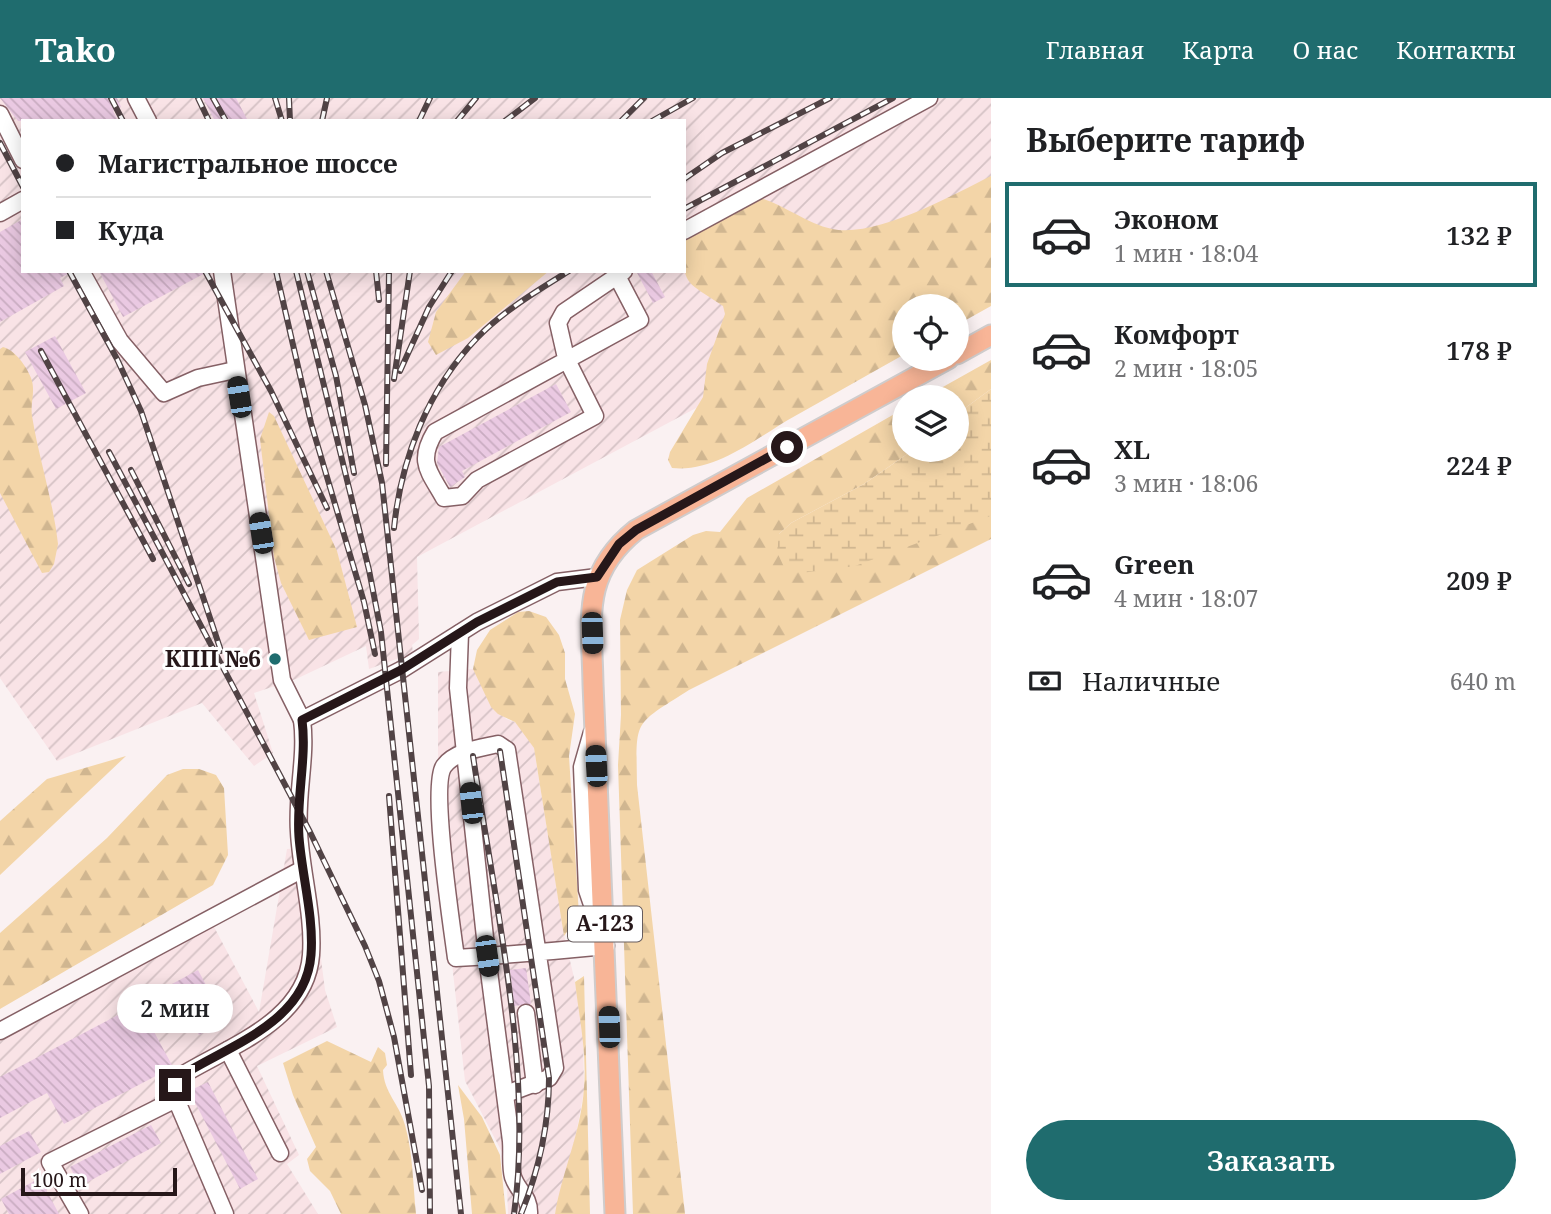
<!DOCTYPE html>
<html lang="ru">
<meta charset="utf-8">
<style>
body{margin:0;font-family:"Noto Serif",serif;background:#f2f2f2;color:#202124;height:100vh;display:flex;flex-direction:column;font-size:26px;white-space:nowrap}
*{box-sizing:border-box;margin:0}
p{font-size:23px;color:#757577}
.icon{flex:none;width:38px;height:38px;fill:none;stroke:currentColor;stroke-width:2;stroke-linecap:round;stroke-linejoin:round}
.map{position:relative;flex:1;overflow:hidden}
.panel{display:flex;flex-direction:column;background:#fff;width:560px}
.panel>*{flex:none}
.guide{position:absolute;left:21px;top:21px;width:665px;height:154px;border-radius:0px;box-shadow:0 4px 18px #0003;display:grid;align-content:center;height:154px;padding:0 35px;background:#fff}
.fabs{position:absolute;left:892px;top:196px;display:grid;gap:14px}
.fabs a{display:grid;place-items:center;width:77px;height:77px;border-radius:50%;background:#fff;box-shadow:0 4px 18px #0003;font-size:35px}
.scale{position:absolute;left:21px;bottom:18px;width:156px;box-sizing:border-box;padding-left:7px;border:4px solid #261719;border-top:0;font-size:19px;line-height:24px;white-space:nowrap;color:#261719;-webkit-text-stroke:5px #fff;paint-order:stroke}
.end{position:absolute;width:32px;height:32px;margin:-16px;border:9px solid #261719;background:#fff;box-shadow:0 0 0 4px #fff}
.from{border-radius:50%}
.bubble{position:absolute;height:49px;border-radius:24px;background:#fff;box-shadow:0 4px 18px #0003;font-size:23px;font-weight:600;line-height:49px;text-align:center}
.car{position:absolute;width:21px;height:42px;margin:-21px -10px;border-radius:9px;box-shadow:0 0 5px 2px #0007;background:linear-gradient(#222 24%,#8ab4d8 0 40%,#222 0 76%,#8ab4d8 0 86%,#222 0)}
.guide b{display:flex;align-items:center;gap:24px;height:66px;font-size:26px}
.guide b+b{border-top:2px solid #e0e0e0}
.guide i{width:18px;height:18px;background:#202124}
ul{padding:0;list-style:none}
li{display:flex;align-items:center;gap:21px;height:105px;margin:0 14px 10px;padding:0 21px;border:4px solid transparent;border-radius:0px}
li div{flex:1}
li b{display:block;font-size:26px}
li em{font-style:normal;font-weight:600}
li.selected{border-color:#1f6c6e}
li>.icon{width:63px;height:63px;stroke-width:1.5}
h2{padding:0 35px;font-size:32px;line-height:84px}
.pay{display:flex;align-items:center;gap:18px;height:77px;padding:0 35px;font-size:26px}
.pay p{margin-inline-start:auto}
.action{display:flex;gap:14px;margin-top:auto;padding:14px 35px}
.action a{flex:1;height:80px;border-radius:42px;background:#1f6c6e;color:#fff;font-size:28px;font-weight:600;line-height:80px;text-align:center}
header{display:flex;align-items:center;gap:42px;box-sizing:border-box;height:98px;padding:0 35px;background:#1f6c6e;color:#fff}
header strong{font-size:33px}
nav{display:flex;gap:38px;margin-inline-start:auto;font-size:24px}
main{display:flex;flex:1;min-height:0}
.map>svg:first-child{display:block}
.industrial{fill:url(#industrial-furrows);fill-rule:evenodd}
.forest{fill:url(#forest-firs)}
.wetland{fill:url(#wetland-marsh)}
.building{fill:url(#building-back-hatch)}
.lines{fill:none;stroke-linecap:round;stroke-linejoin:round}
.minor-casing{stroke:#856065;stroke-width:19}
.major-casing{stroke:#cfcccc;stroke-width:23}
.minor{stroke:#fff;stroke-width:16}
.major{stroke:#f8b597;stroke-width:19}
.rail-casing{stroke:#514345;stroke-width:6}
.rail{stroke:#fff;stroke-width:3.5;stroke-dasharray:10;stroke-linecap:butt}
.route{stroke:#261719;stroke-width:9}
.poi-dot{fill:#1f6c6e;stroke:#fff;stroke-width:2.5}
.labels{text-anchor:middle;stroke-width:6;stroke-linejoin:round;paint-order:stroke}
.shield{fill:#fff;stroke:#675d5e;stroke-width:2}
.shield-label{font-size:21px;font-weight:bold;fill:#261719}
.poi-label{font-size:23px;font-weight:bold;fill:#261719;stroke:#fff;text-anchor:end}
</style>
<header>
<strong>Tako</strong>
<nav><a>Главная</a><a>Карта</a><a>О нас</a><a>Контакты</a></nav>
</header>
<main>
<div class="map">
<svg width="991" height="1116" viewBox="0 0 991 1116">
<defs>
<pattern id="industrial-furrows" width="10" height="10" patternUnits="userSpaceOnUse" patternTransform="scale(1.75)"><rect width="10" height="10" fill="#f9e3e6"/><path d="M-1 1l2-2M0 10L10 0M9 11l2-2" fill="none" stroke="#d5c2c5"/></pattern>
<pattern id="forest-firs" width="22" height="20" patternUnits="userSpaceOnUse" patternTransform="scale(1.75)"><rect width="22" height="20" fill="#f3d5a8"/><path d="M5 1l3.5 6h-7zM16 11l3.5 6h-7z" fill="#d0b690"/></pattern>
<pattern id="wetland-marsh" width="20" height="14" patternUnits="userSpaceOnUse" patternTransform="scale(1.75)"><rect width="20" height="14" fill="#f3d5a8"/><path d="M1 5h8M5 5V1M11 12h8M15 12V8" fill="none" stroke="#d0b690"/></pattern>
<pattern id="building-back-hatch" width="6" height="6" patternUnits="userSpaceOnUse" patternTransform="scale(1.75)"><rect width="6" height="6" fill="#eac9e2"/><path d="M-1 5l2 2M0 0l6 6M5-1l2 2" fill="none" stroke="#c9acc1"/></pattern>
</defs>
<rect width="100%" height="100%" fill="#faf1f2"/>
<g class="industrial">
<path d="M0,0h991v87l-194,169 -380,203 2,82 -7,6 1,8 -44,16 -3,-23 -70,33 -42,14 19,60 -19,13 -52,-63 -145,58 -57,-83zM23,23h661v150h-661z"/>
<path d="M473,571l33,50 9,3 11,12 8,14 30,187 11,47 8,53 1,56 -11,60 -18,63h-47l-2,-54 -41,-79 -27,-245v-164z"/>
<path d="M307,750l18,142 12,37 -80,39 42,89 -12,9 31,50h-318v-175l212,-116 47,89 28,-163z"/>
</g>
<g class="forest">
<path d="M991,78v130l-34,19v-19h-52v48c-37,21 -73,41 -110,62 -36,20 -79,57 -123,52l-4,-8 2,-8 33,-55 4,-33 18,-50 -2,-8c-42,-28 -39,-20 -39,-69l73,-40c27,7 48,26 75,32 44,9 119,-33 159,-53z"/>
<path d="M466,173h83l-81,67 -32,17 -8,-13 8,-30z"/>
<path d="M3,249c12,3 24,20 28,31 5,13 -1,25 1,38 7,43 21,84 26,128l-4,20 -5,8 -7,1 -42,-80v-144z"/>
<path d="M991,262v29l-34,25v-17h-32z"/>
<path d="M905,310v42h8l-49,34 -73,39 -12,11 212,-18v23l-302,151c-56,36 -53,28 -52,95l48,429h-52l-15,-449 3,-50 -1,-95 7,-30 10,-20 56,-35 13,-4 14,1 27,-34z"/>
<path d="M269,314l5,4 63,135 20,76 -48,13 -28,-57 -7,-26 -14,-118z"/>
<path d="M529,513l17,6 13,18 6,18v26l10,35 -6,42 10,159 -15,21 -30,-188 -19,-26 -17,-8 -7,-7 -18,-38 4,-19 13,-20 28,-18z"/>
<path d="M126,658l-126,119v-54l47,-42z"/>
<path d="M183,671h16l17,6 8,13 4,67 -15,30 -213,124v-76l107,-95 60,-63z"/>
<path d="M584,878l6,238h-35c7,-42 26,-82 29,-126 3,-36 -5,-71 -9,-106z"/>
<path d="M327,943l44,21 7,-15 7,6 2,12 -4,5c1,23 16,33 22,55 8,28 8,60 11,89h-75l-11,-23 -20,-20 -3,-12 9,-12 -23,-52 -10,-32z"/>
<path d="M458,987l24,32 18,38 6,59h-34l-8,-95z"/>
</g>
<path class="wetland" d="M991,291v127l-136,50 -54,7 -17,-6 -7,-15 2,-18 12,-11 73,-39 49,-34h44v-36z"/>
<g class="building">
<path d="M0,0h117l4,9 -8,4 5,10h-100z"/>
<path d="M203,0h33l12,23h-33z"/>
<path d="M23,121v52l48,1 -11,6 4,8 -64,36v-90z"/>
<path d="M99,173h110l-86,46z"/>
<path d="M636,173h15l14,26 -12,6z"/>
<path d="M55,238l31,57 -30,16 -31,-57z"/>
<path d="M556,286l15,28 -109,59 3,6 -15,10 -13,-24 2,-16z"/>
<path d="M526,870l5,36 -17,2 -4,-36z"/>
<path d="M198,872l27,51 -26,14 -16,-31 -12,6 -4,-8 12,-6 -7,-12z"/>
<path d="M139,906l34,63 -109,57 -17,-31 -47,25v-41z"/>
<path d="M208,984l50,97 -18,10 -51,-98z"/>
<path d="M151,1027l10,18 -81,43 -10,-19z"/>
<path d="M29,1033l12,21 -41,22v-28z"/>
<path d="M40,1080l19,36h-50l-8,-15z"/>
</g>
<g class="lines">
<defs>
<g id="minor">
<path d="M136,0l12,23"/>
<path d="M0,16l23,46"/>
<path d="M0,115l23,-13"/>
<path d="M684,133l245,-133"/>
<path d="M81,173l39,70 44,52 34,-15 37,-8"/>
<path d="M222,173l60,409 20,40 99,-50 76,-48 80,-40 40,-5"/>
<path d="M617,178l-53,36 -6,11 8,35 29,58 -118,64 -15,16 -18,2c-15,-27 -27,-36 -9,-66l205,-112 -23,-44 7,-5"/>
<path d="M460,535l-2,55 29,268 24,185c1,12 -1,25 2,36 5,15 17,19 16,37"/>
<path d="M526,915l9,72"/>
<path d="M0,933l301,-161"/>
<path d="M228,952l52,103"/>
<path d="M506,996l43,-16 6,-10 -48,-318 -9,-6c-17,4 -43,7 -54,22 -14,19 8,161 12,192 50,-3 100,-7 150,-12l-19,-56 -5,-123 10,-35"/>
<path d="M80,1116l-30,-52 126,-63"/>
<path d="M225,1116l-49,-115 -1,-14 4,-8c48,-30 127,-55 132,-122 3,-40 -10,-83 -12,-123 -3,-37 8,-76 3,-112"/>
</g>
<g id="major">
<path d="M957,256l34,-19"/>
<path d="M615,1116l-22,-530c-1,-64 -13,-109 43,-154l312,-171"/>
</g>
</defs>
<use href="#minor" class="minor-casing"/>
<use href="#major" class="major-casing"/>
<use href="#minor" class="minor"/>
<use href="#major" class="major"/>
<defs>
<g id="rail">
<path d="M111,0l12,23"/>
<path d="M198,0l11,23"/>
<path d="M213,0l13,23"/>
<path d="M275,0l7,23"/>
<path d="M289,0l1,23"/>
<path d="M322,23l5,-23"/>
<path d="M419,23l11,-23"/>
<path d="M457,23l19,-23"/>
<path d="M505,23l30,-23"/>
<path d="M621,23l23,-23"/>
<path d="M652,23l41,-23"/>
<path d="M0,45l23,44"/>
<path d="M684,81l38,-26 108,-55"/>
<path d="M684,111l209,-111"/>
<path d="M69,173l48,88 24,52 80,240"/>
<path d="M205,173l66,120 56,117"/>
<path d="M276,173l35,152 53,179 11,52"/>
<path d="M296,173l73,299 12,62 48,454 1,128"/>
<path d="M307,173l29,105 18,97"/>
<path d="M326,173l39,134 17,78 79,731"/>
<path d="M376,173l3,29"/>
<path d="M41,253l112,208"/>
<path d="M400,273l29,-64 23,-36"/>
<path d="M394,281l16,-108"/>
<path d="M109,354l201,380 55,114 14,35 15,56 28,153"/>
<path d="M386,366l3,-193"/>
<path d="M131,372l58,114"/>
<path d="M394,430c7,-69 34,-139 83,-190 26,-27 60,-47 92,-67"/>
<path d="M500,653l49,327c0,47 -10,92 -28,136"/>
<path d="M473,658c21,141 61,317 41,458"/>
<path d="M389,698l22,279"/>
</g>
</defs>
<use href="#rail" class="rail-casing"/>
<use href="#rail" class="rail"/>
</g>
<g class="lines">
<path class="route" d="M175,987l4,-8c48,-31 127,-54 132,-122 3,-38 -9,-79 -12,-118 -3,-39 8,-79 3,-117l99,-50 76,-48 80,-40 40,-5 22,-33 17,-14 151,-83"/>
</g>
<circle class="poi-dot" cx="275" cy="561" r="7"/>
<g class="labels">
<rect class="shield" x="568" y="808.5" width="74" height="35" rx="5"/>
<g class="shield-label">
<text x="605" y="833">А-123</text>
</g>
<g class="poi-label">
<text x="261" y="569">КПП №6</text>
</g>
</g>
</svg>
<div class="fabs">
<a><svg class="icon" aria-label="locate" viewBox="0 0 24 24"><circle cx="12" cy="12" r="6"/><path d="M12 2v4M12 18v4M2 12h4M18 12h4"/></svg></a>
<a><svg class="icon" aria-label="layers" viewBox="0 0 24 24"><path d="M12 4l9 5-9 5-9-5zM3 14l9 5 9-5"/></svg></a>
</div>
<div class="scale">100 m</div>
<i class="end from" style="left:787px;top:349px"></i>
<i class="end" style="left:175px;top:987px"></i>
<div class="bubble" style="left:117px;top:886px;width:116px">2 мин</div>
<i class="car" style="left:239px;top:299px;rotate:351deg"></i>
<i class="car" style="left:261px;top:435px;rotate:351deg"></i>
<i class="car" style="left:592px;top:535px;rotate:178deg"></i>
<i class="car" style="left:596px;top:668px;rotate:357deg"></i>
<i class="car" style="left:471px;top:705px;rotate:354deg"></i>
<i class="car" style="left:487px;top:858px;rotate:172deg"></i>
<i class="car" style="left:609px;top:929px;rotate:358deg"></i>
<div class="guide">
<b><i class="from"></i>Магистральное шоссе</b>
<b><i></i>Куда</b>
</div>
</div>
<section class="panel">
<h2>Выберите тариф</h2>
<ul>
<li class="selected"><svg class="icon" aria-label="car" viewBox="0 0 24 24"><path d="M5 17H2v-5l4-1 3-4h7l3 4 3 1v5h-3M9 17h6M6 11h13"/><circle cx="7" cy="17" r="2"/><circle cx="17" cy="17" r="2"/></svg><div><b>Эконом</b><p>1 мин · 18:04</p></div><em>132 ₽</em></li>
<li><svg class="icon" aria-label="car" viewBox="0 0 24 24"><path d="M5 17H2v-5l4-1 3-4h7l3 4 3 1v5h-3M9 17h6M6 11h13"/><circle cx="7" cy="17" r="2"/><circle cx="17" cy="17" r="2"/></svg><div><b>Комфорт</b><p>2 мин · 18:05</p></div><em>178 ₽</em></li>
<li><svg class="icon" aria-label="car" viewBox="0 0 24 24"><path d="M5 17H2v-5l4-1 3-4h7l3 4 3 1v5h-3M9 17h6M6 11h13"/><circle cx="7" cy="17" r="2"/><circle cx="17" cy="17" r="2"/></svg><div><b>XL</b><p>3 мин · 18:06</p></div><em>224 ₽</em></li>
<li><svg class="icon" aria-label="car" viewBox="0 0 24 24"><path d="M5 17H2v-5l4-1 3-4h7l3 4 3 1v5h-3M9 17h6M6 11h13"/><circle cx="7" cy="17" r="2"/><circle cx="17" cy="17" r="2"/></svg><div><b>Green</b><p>4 мин · 18:07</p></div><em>209 ₽</em></li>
</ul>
<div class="pay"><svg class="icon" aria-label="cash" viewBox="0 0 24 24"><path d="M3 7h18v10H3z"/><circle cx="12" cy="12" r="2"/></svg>Наличные<p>640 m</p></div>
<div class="action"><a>Заказать</a></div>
</section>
</main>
